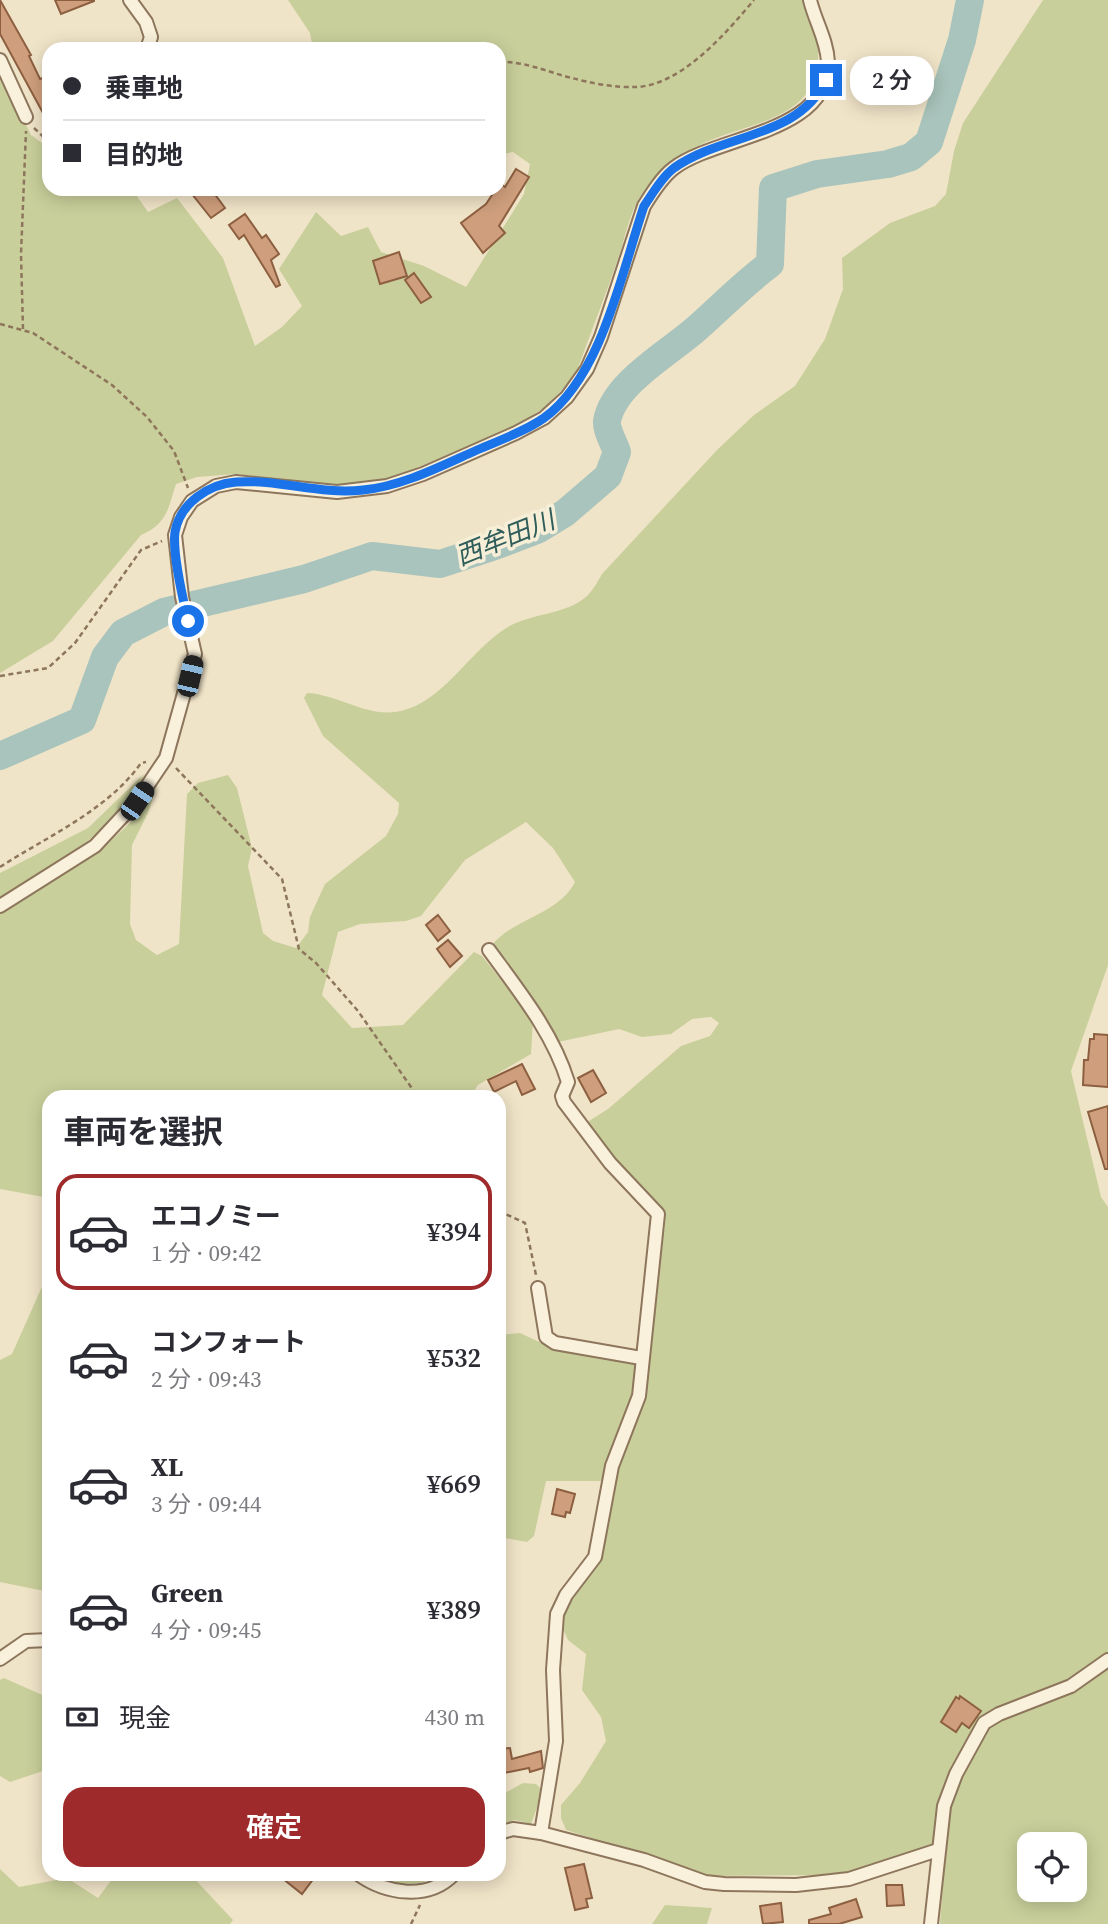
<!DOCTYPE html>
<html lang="ja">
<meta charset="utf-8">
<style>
body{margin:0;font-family:"Source Serif 4","Noto Sans JP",serif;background:#f2f2f3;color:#2b2b33;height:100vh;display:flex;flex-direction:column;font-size:26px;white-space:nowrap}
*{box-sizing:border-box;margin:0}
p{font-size:23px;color:#7c7c81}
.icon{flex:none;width:38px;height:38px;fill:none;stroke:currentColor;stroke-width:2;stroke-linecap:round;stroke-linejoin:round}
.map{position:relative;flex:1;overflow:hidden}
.details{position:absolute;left:42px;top:1090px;width:464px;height:791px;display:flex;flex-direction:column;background:#fff;border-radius:21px;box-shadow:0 4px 18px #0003}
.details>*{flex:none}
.hud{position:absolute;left:42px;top:42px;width:464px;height:154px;border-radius:21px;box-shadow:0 4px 18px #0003;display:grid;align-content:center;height:154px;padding:0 21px;background:#fff}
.buttons{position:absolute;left:1017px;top:1832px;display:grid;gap:14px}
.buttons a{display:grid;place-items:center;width:70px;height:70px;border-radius:14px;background:#fff;box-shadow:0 4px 18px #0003;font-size:35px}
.end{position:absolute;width:32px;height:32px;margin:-16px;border:9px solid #1a73e8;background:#fff;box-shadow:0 0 0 4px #fff}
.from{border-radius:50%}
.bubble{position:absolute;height:49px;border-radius:21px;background:#fff;box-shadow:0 4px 18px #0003;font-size:23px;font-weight:600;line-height:49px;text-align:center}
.car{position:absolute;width:21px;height:42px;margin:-21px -10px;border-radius:9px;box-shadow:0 0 5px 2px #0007;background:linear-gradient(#222 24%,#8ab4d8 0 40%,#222 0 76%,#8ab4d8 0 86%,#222 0)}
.hud b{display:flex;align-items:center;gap:24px;height:66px;font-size:26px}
.hud b+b{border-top:2px solid #e1e1e2}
.hud i{width:18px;height:18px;background:#2b2b33}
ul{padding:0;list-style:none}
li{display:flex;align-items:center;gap:21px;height:116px;margin:0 14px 10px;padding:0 7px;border:4px solid transparent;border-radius:21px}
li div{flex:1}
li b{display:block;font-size:26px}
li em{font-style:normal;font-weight:600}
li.current{border-color:#9e2a2b}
li>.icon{width:63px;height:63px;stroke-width:1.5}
h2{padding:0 21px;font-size:32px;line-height:84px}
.pay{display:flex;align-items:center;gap:18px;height:77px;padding:0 21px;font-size:26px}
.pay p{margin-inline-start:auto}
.primary-button{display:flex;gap:14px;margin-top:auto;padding:14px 21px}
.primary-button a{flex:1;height:80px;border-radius:21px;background:#9e2a2b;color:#fff;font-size:28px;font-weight:600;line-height:80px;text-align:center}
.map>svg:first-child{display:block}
.green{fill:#c9cf9b;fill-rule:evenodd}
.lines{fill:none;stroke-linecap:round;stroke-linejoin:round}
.river{stroke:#a9c4bc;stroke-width:28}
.building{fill:#cf9f7d;stroke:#8d5f41;stroke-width:2}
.minor-casing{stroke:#8d765c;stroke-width:16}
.path{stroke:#8d765c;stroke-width:2.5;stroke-dasharray:5 3.5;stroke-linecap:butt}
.minor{stroke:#faf1dc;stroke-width:12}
.route{stroke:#1a73e8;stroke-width:9}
.labels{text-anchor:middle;stroke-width:7;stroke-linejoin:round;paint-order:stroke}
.water-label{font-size:26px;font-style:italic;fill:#2f5d5a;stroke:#f7eed8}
</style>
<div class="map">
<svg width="1108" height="1924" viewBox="0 0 1108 1924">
<rect width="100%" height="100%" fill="#f0e4c8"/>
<g class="green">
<path d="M288,0h515c5,16 14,35 15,51 4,70 -72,71 -118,94 -21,11 -39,26 -54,44 -15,17 -19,42 -26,64 -13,38 -28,77 -42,115l-9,15 -24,24 -25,17 -125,53 -34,7h-41l-83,-10 -40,3 -21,7c-8,25 -9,40 -35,51l-88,106 -53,32v-601l31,63 18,13v41h83l16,23 29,-14 46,60 32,88 27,-19 20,-21 -23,-37 37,-57 25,24 27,-9 13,25 43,14 42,21 58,-93 6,-30 -17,-12 -14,3v-106h-186l-3,-16z"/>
<path d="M1043,0h65v965l-37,106 30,126 7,10v717h-168l5,-65 -2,-16 -99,32 -133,1 -145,-46 -5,-12v-13l19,-22 26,-42 -5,-24 -19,-27 4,-36 -18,-14 -5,-11 -1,-14 40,-60 15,-86 26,-67 17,-152 5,-24 -3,-14 -72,-78 -1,-13 19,-12 73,-63 29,-10 9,-13 -8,-6 -19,2 -21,15 -29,3 -23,-8 -61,13 -66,-97c22,-27 66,-30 83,-63l-22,-34 -27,-26 -61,38 -44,56 -15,5 -46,3 -22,8 -16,63 30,33 51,-3 71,-73 8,4 51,64 -2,34 -53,31 -8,12h-421v101l-49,-9v-275l99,-62 32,-30 25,-34 -8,25 -16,32 -2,79 6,16 21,15 22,-11 8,-150 11,-11 30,-8 9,13 15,60 -4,18 15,67 10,8 23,7 12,-16 2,-15 15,-33 61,-48 12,-22 1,-11 -76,-67 -19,-38 3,-5c29,1 58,23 88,19 47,-6 73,-61 113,-85 23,-14 58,-12 79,-31 6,-6 11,-15 15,-22l115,-124 37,-35 41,-29 30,-47 18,-50 -1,-31 48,-35 45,-17 11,-12 8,-43 9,-28zM1029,1844h45v46h-45z"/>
<path d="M144,774c-28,60 -91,90 -144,124v-25l88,-45z"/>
<path d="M49,1271v321l-49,-10v-222l12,-6z"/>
<path d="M520,1333l28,13 84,14 4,4 -3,32 -32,85h-55l-12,55 -7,6 -28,-5v-202z"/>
<path d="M4,1678l45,20v71l-39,13 -10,-6v-96z"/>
<path d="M523,1783l13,1 7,7 -12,33 -16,-4 -16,5v-29z"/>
<path d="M0,1869l19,18 48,-9 31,20 18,-24h74l43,46 -3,4h-230z"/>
<path d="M367,1874h80c-31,13 -49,13 -80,0z"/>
<path d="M665,1905l47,3 -5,16h-55z"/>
</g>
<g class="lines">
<path class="river" d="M0,756l82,-36 23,-63 18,-24 41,-21 140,-33 68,-23 68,8 52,-17 45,-17 28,-17 43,-37 9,-24c-3,-9 -11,-22 -10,-31 7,-38 62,-68 89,-92 25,-22 47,-45 74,-65l3,-76 44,-14 71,-10 23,-7 18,-15 33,-102 8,-40"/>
</g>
<g class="building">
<path d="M0,0l31,55 -2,1 11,23 5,-2 4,8v39l-49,-90z"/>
<path d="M55,0h39v1l-33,13z"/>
<path d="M516,169l13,8 -30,49 6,7 -22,20 -22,-30 25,-19 10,-15h3l1,-6 5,4z"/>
<path d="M188,189h23l14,19 -14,10z"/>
<path d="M245,214l17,24 4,-3 13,19 -8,6 9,25 -4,2 -32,-52 -5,4 -10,-14z"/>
<path d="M399,252l8,24 -27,8 -7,-23z"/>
<path d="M414,273l17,24 -10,6 -16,-23z"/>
<path d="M438,915l12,16 -12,10 -12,-16z"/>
<path d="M448,940l14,16 -12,11 -13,-18z"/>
<path d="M1094,1034l14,1v52l-25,-2 1,-25h4l2,-21h4z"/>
<path d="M522,1064l13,25 -13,6 -6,-14 -22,11 -6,-12z"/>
<path d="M593,1070l13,23 -15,9 -13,-24z"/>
<path d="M1108,1106v63h-3l-17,-57z"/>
<path d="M557,1489l18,5 -5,19 -4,-1 -1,5 -13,-3z"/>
<path d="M960,1696l21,15 -12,17 -7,-5 -6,9 -15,-10 15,-25 3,2z"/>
<path d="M510,1748l2,11 29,-8 2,17 -13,4 -1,-4 -30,6v-25z"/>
<path d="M584,1864l8,34 -6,1 2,8 -13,3 -10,-42z"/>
<path d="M277,1874h40l-15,20z"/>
<path d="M886,1885h16l2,20 -17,1z"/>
<path d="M856,1899l6,18 -23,7h-30v-4l22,-6 -2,-6z"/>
<path d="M781,1903l2,19 -20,2 -3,-18z"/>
</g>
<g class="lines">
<defs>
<g id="minor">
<path d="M130,0l16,22 5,15 -4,12"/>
<path d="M0,60l26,57"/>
<path d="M0,906l95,-60 42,-45 29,-43 29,-104 -13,-57 -7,-62 6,-18 11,-16 24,-15 20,-4 101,10 50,-6 36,-12 93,-41 28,-15 23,-21 20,-28 14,-32 43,-131c8,-13 18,-29 30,-38 44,-33 155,-34 154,-106 -1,-22 -13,-41 -18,-62"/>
<path d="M489,950c30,41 64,83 79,132l-6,14 2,6 46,61 48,51 -19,182 -27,70 -17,91 -29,38 -9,19 -4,56 3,71 -15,92"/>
<path d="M538,1288l8,49 9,6 86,15"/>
<path d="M0,1659l26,-18 23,-1"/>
<path d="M499,1833l14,-4 28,4 103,27 61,22 19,2 72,1 53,-6 89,-29"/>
<path d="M358,1874c28,20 70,27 96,0"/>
<path d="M931,1924l13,-118 12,-32 28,-51 15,-9 72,-28 37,-26"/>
</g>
</defs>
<use href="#minor" class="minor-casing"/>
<g class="path">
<path d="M499,62c26,-1 48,10 73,16 18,5 44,10 64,9 46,-2 90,-54 118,-87"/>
<path d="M34,128l15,14"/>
<path d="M0,324l33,9 79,52 35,32 27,34 14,37"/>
<path d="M23,329l-2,-75 5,-123"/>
<path d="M0,676l48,-8 27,-25 66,-93 21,-9"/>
<path d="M176,768l106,111 17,70 17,14 42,48 60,86"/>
<path d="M0,867c48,-31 108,-57 141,-104l5,-1"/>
<path d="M499,1211l26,12 11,52"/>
<path d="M411,1924l9,-19"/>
</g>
<use href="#minor" class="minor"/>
</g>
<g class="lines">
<path class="route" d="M188,621c-5,-22 -16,-68 -13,-89 5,-29 34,-48 61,-50 43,-3 84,13 127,8 40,-4 78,-24 114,-40 23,-10 47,-18 67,-32 58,-42 78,-147 100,-212 9,-13 18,-29 30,-38 49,-35 124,-29 152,-88"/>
</g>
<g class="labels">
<g class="water-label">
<text transform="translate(505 538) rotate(-22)" y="9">西牟田川</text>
</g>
</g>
</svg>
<div class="buttons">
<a><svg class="icon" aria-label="locate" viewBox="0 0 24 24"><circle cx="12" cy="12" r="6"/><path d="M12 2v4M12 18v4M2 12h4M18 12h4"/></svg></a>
</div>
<i class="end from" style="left:188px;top:621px"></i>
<i class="end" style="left:826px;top:80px"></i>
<div class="bubble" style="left:850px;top:56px;width:84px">2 分</div>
<i class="car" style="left:190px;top:676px;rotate:13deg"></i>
<i class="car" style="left:137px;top:801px;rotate:34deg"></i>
<div class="hud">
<b><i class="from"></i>乗車地</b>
<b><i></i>目的地</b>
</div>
<section class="details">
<h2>車両を選択</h2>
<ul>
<li class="current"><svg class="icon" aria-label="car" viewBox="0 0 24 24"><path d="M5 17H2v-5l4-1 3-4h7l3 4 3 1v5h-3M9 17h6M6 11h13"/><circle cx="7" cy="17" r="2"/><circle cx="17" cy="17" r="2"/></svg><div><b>エコノミー</b><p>1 分 · 09:42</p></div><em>¥394</em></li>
<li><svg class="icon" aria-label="car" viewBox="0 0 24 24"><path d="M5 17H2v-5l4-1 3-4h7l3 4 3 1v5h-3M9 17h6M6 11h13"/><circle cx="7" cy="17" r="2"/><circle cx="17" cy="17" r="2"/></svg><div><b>コンフォート</b><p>2 分 · 09:43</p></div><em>¥532</em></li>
<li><svg class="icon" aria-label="car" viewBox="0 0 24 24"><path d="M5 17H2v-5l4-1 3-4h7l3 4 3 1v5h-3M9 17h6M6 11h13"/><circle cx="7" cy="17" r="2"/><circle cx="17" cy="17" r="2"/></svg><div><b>XL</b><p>3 分 · 09:44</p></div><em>¥669</em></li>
<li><svg class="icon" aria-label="car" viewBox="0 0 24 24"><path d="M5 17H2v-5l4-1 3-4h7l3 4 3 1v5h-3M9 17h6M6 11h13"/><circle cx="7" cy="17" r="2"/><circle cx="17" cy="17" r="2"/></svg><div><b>Green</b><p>4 分 · 09:45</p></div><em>¥389</em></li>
</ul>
<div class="pay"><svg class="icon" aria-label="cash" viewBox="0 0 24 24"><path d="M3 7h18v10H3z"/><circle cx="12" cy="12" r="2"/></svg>現金<p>430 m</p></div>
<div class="primary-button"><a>確定</a></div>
</section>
</div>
